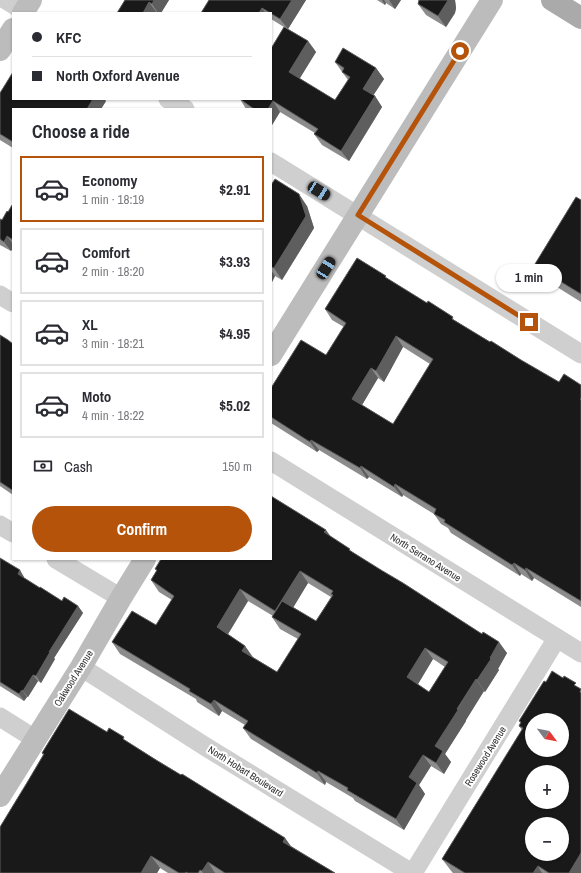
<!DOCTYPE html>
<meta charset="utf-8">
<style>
body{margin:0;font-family:"Archivo Narrow",sans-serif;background:#f2f2f3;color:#2b2b33;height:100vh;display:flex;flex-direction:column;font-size:15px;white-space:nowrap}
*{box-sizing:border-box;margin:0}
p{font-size:13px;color:#7c7c81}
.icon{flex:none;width:22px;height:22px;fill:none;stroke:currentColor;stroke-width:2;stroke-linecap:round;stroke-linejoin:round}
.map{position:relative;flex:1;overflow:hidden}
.sheet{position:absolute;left:12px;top:108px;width:260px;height:452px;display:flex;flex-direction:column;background:#fff;border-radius:0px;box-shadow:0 1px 3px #0004}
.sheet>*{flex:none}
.guide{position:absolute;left:12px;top:12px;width:260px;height:88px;border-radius:0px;box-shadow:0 1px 3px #0004;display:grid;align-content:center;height:88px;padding:0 20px;background:#fff}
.needle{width:26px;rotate:122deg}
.controls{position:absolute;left:525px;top:713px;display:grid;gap:8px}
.controls a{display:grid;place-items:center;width:44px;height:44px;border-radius:50%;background:#fff;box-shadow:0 1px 3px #0004;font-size:20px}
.end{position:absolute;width:18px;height:18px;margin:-9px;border:5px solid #b45309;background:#fff;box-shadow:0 0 0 2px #fff}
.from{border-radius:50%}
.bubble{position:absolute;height:28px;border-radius:14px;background:#fff;box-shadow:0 1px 3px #0004;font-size:13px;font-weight:800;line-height:28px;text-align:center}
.car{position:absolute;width:12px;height:24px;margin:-12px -6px;border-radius:5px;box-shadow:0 0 3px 1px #0007;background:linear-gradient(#222 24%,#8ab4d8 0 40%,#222 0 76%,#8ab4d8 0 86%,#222 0)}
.guide b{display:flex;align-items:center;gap:14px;height:38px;font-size:15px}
.guide b+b{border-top:1px solid #e1e1e2}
.guide i{width:10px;height:10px;background:#2b2b33}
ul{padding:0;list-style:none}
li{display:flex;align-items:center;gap:12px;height:66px;margin:0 8px 6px;padding:0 12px;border:2px solid #e1e1e2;border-radius:0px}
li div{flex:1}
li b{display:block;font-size:15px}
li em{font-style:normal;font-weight:800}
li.on{border-color:#b45309}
li>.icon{width:36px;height:36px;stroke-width:1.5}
h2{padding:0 20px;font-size:18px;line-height:48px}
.pay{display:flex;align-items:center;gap:10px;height:44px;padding:0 20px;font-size:15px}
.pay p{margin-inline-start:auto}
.cta{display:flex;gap:8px;margin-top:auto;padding:8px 20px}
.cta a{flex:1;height:46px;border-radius:24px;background:#b45309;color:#fff;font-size:16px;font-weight:800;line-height:46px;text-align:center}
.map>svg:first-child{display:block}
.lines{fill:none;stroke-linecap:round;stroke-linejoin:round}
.street{stroke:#cfcfcf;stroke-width:19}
.secondary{stroke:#bcbcbc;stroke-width:22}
.primary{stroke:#aaa;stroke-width:22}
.wall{fill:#8c8c8c;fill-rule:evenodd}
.shaded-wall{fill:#5e5e5e}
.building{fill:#191919;stroke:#5e5e5e;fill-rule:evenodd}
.route{stroke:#b45309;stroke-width:5}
.labels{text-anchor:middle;stroke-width:4;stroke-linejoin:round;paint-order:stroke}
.street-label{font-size:10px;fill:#323232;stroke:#fff}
</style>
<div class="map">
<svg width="581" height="873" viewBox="0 0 581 873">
<rect width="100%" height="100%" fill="#fff"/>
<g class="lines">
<g class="street">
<path d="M6,0l21,13"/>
<path d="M168,99l17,10"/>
<path d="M271,162l310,192"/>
<path d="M0,295l13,8"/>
<path d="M271,461l310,192"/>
<path d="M0,525l13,8"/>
<path d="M56,559l65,39"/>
<path d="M81,667l125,80 206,126"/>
<path d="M0,717l35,22"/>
<path d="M413,873l144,-235"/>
</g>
<g class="secondary">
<path d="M23,13l8,-13"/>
<path d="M0,50l13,-21"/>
<path d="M271,355l221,-355"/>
<path d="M0,796l81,-129 40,-69 24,-39"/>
</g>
<path class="primary" d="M552,0l29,18"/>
</g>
<g class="wall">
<path d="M125,0h44l-8,13h-44z"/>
<path d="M209,0h97l-18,29 20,12 8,11 -17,27 36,21 13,-20 -13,-18 41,6 8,11 -11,17h2l7,11 -33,54 -27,-16 -8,-11 1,-1 -35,-21 -8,13h-1v-16h-25l-6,-10 44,-72 -13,-8v-6h-70z"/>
<path d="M377,0h24l-6,9 -9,-6 -1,2z"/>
<path d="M419,0h36l1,8 -1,5 -9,14 -20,-12 -8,-11z"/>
<path d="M0,93l13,6h91l2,2 -5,8h-88v39l-13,-8z"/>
<path d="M271,185l36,21 7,22 -32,52 -7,-4 -3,6 -1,-1z"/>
<path d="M581,200v102l-24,-15 -3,-4 -10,-6 -9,-13z"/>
<path d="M13,206v42l-2,3 -11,-6v-26l2,1z"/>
<path d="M389,280l101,62 69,40 22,3v222l-47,-29 -2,3 -11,-7 -1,2 -69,-43 -3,-5 -7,-4 -7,-10 -31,-19 -1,2 -33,-20 -2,2 -48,-29 -2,2 -46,-29v-35l55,-33 18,-28 -12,-7 -7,-11zM403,347l27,17 -37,60 -31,-19 16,-27 6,4z"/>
<path d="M0,335l8,5 1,2 4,2v151l-13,-9z"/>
<path d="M331,537l21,15 155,101 -9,16 1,1 -14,22 -1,-1 -18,29v1l-21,33 6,8 -7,12 -13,-8 -12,19 6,9 -21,36 -49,-29 -2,-3 -27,-16 -1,3 -74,-46 -8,-11 2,-3 -23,-14 -3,5 -22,-14 -1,-3 -76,-45 -8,-12 44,-17 16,-25 -13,-8 -8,-12 6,-9 -2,-2zM308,583l23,14 -15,24 -23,-14zM248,601l25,15 -1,1 8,12 18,10 -21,33 -24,-15 -8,-11 -17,-12zM433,659l12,8 -16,25 -11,-8z"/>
<path d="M0,558l24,19v1l38,23 16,5 5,7 -29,45 1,1 -14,24 -3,-2 -10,16h-1l-3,4 -24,-15z"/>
<path d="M563,678l18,195h-128l-1,-1 -10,-13 80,-129 -3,-4 2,-3 -2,-2 27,-39z"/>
<path d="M107,732l19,9 55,34 104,63 6,8 44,27h-167l-8,-5 -3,5h-157l28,-92 15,-26 -1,-2z"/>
</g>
<g class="shaded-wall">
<path d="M154,0h15l-8,13h-3l-6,-9z"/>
<path d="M292,0h14l-18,29 -8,-10z"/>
<path d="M382,0h2l2,3 -1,2z"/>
<path d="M389,0h12l-6,9z"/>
<path d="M448,0h7l1,8 -1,5 -9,14 -8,-11z"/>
<path d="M149,2l8,11h-14z"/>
<path d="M262,8l4,5h-7z"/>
<path d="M308,41l8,11 -19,31 -8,-11z"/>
<path d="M376,68l8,11 -14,21 -7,-11z"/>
<path d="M375,96l7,11 -33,54 -8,-10z"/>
<path d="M93,99h11l2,2 -5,8h-14z"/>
<path d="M273,101l7,11 -8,13 -1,-1v-15h-3z"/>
<path d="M299,194l8,12 7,22 -32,52 -8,-12z"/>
<path d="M7,236l6,8v4l-2,3 -7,-9z"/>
<path d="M271,270l4,6 -3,6 -1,-2z"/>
<path d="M396,336l7,11 -19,35 -8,-11z"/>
<path d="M371,368l7,10 -19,32 -7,-11z"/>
<path d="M311,440l8,10 -2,2 -7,-10z"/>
<path d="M361,466l8,11 -2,2 -7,-11z"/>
<path d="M395,484l8,11 -1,2 -8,-10z"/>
<path d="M326,530l8,11 -10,-9z"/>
<path d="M514,563l7,11 -1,2 -8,-11z"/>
<path d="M526,568l8,10 -2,3 -7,-11z"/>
<path d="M20,570l4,7 -2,4 -4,-7z"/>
<path d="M300,571l8,12 -24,40 -9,-12z"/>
<path d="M240,589l8,12 -23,38 -8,-12z"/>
<path d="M78,606l5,7 -29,45 1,1 -14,24 -5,-7 13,-24z"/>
<path d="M499,642l8,11 -9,16 1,1 -14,22 -8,-12z"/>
<path d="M245,646l8,12 -11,-7z"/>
<path d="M425,648l8,11 -18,30 -8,-12z"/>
<path d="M33,675l5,6 -10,16 -5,-6z"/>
<path d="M476,679l8,12 -18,29v1l-21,33 6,8 -7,12 -8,-11 -1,-17z"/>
<path d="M22,690l5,7 -3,4 -5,-7z"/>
<path d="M214,700l8,11 -3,5 -8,-12z"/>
<path d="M423,755l8,11 -12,19 6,9 -21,36 -8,-11 13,-42z"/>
<path d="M318,771l8,11 -1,3 -8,-12z"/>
<path d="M285,838l9,13 -11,-9z"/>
<path d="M581,853v20h-12z"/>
<path d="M151,856l9,12 -3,5h-16z"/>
<path d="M208,862l7,11h-12l-1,-2z"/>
<path d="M538,866l4,7h-9z"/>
</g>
<g class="building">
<path d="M125,0h29l-2,4 -3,-2 -6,11h-26z"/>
<path d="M209,0h83l-12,19 -18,-11 -3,5h-58z"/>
<path d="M419,0h29l-1,2 -9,14 -20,-12z"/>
<path d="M284,27l24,14 -19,31 46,28 15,-23 -8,-5 2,-4 -9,-6 8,-14 33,20 -13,21 12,7 -34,55 -27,-17 4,-5 -45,-28 -5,8h-14l-14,-10h31v-53l1,1z"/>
<path d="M13,72v27h80l-6,10h-74v33l-13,-8v-41z"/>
<path d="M275,179l24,15 7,22 -32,52 -3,-1v-82z"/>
<path d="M576,197l5,3v94l-33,-20 1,-2 -14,-8z"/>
<path d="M12,205l1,1v34l-6,-4 -3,6 -4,-3v-20l2,1 5,-9 1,1z"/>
<path d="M357,258l29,18 -1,1 42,26 1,-2 25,16 -1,2 38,23 1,-1 30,19 38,22 5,-8 17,11v13l-1,1 1,1v201l-55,-33 -1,2 -11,-7 -2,2 -68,-43 1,-2 -11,-6 2,-5 -41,-25 -1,3 -33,-21 -1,2 -49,-28 -1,2 -39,-25v-29l30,-48 25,15 20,-32 -21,-14zM396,336l37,23 -40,65 -41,-25 19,-31 5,3z"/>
<path d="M0,335l8,5 5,4v147h-1v-1l-12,-8z"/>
<path d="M271,496l55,34 -2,2 26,17 -1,1 32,20 22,13 79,51 1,-2 16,10 -9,16 1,1 -14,21 -1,-1 -19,30 1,1 -23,36 8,5 -7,12 -13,-8 -14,22 8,6 -21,36 -49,-29 1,-2 -30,-17 -1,2 -74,-45 5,-7 -34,-21 -3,4 -22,-13 1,-2 -78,-47 20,-31 24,14 18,-29 -23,-16 6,-10 -2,-1 6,-10h110zM300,571l33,20 -2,3 2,1 -17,26 -34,-20 -10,16 29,17 -24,38 -35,-21 3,-5 -28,-19 23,-38 35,22zM425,648l23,14 -19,30 -22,-15z"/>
<path d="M0,558l20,12 -2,4 22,14v-1l22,14 2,-4 14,9 -29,46h1l-14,24 -3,-1 -10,16 -1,-1 -3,4 -19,-12z"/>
<path d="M552,671l11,7 1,-2 12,7 -2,2 7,4 -1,3 1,1v160l-12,20h-20l-11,-7 -5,7h-68l-23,-14 81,-131 -4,-2 2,-4 -2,-1 25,-40 2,1zM532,720h30v30h-30zM532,772h30v30h-30zM532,824h30v30h-30z"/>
<path d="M69,709l38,23 2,-4 15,9 -1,2 33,21 25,15 1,-1 103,64 -2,4 52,31h-110l-17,-11 -6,9 -2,-1 -2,3h-10l-2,-1 -1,1h-6l-28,-17 -10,17h-141v-46l28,-46 16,-27 -2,-1z"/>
</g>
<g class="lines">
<path class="route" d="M460,51l-102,164 171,107"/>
</g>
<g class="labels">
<g class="street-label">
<text transform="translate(426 557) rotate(32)" y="4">North Serrano Avenue</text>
<text transform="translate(73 678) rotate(-58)" y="4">Oakwood Avenue</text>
<text transform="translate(485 756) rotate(-58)" y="4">Rosewood Avenue</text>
<text transform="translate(246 771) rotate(32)" y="4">North Hobart Boulevard</text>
</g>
</g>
</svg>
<div class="controls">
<a><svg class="needle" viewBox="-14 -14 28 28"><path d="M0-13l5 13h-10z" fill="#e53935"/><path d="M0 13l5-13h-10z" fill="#7c7c81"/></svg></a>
<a>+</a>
<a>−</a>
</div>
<i class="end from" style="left:460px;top:51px"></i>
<i class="end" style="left:529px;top:322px"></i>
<div class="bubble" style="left:496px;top:264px;width:66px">1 min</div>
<i class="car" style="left:319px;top:191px;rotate:122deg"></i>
<i class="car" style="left:326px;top:268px;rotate:32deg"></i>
<div class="guide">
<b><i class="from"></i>KFC</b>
<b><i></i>North Oxford Avenue</b>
</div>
<section class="sheet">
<h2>Choose a ride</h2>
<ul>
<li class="on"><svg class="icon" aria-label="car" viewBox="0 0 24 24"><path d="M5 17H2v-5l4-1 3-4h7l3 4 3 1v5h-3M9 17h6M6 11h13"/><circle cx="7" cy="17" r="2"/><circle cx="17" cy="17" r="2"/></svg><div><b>Economy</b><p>1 min · 18:19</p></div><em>$2.91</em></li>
<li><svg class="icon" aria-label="car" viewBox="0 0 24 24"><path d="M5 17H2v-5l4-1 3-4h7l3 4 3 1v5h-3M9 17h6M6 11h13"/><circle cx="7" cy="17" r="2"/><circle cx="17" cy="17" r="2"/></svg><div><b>Comfort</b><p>2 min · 18:20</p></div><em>$3.93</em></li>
<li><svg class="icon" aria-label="car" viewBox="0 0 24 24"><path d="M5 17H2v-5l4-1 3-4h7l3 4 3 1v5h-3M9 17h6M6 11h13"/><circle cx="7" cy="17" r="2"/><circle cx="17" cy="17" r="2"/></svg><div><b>XL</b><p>3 min · 18:21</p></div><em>$4.95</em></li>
<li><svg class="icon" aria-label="car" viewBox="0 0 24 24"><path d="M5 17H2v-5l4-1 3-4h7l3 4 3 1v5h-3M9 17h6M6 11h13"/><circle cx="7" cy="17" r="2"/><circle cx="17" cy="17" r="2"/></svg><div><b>Moto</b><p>4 min · 18:22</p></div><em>$5.02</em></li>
</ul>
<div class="pay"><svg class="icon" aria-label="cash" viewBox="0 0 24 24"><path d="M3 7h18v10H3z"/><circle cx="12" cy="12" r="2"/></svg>Cash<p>150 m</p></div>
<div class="cta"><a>Confirm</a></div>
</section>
</div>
